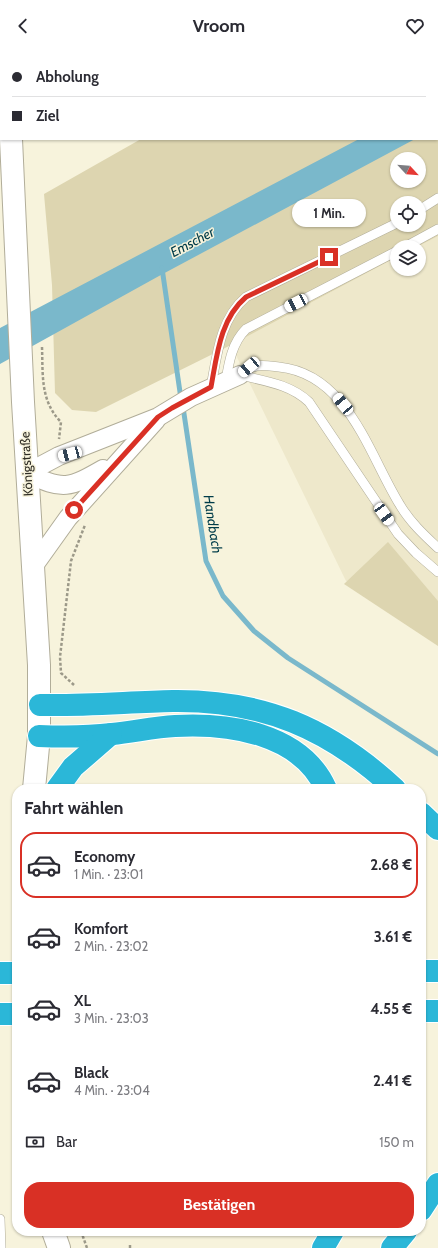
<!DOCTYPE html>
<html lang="de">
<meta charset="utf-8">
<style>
body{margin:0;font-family:Cabin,sans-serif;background:#f2f2f3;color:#2b2b33;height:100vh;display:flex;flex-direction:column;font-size:15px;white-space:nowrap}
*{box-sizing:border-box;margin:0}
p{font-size:13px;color:#7c7c81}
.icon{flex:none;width:22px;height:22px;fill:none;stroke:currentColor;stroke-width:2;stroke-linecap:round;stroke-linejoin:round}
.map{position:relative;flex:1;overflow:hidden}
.details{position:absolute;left:12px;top:732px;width:414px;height:452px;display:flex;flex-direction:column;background:#fff;border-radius:16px;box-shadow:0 1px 3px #0004}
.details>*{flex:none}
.hud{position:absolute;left:0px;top:0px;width:438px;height:88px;box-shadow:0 1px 3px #0004;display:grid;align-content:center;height:88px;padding:0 12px;background:#fff}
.needle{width:26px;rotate:116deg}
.tools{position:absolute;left:390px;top:100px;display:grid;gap:8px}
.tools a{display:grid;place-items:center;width:36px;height:36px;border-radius:50%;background:#fff;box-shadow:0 1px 3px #0004;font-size:20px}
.end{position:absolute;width:18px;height:18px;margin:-9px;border:5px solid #d93025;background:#fff;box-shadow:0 0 0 2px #fff}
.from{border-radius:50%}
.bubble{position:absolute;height:28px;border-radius:14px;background:#fff;box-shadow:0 1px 3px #0004;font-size:13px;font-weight:700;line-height:28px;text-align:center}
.car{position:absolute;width:12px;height:24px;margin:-12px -6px;border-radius:5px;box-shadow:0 0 3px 1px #0007;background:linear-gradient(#fff 24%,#345 0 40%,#fff 0 76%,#345 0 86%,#fff 0)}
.hud b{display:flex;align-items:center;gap:14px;height:38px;font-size:15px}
.hud b+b{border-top:1px solid #e1e1e2}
.hud i{width:10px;height:10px;background:#2b2b33}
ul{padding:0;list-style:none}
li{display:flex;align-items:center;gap:12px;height:66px;margin:0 8px 6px;padding:0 4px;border:2px solid transparent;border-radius:16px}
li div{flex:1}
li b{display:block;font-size:15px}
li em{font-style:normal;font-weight:700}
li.active{border-color:#d93025}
li>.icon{width:36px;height:36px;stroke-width:1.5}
h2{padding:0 12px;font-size:18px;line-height:48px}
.pay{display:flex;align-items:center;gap:10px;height:44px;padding:0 12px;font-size:15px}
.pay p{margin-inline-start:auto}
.action{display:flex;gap:8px;margin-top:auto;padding:8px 12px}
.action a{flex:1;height:46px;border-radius:16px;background:#d93025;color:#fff;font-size:16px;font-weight:700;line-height:46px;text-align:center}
header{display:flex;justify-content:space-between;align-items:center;height:52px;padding:0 12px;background:#fff;font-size:18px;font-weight:700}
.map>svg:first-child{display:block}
.built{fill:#eee8cb}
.green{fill:#ddd5b0;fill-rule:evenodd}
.water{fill:#7ab8cb}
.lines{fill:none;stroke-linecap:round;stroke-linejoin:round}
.stream{stroke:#7ab8cb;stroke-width:5}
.service-casing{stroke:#b1ad99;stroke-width:10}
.minor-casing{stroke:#b1ad99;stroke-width:20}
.secondary-casing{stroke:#b1ad99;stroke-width:24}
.motorway-casing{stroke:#fff;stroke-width:24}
.path{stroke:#9c9989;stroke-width:2.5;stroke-dasharray:3 2;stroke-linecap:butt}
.service{stroke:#fff;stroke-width:9}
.minor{stroke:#fff;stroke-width:18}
.secondary{stroke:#fff;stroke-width:22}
.motorway{stroke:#2bb7d8;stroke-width:22}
.route{stroke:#d93025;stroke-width:5}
.labels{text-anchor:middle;stroke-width:3;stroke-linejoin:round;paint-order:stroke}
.street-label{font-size:13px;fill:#2f2d25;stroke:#f7f3dc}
.water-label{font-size:14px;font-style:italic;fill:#003c49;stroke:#f7f3dc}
</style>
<header><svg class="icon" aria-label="back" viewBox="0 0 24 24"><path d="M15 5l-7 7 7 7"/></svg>Vroom<svg class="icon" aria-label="heart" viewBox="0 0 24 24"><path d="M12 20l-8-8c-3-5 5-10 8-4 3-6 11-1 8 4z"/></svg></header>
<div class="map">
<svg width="438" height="1196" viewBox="0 0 438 1196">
<rect width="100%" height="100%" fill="#f7f3dc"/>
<path class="built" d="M438,184v405l-92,-60 -115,-236 166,-88v12h22v-22h-2z"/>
<g class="green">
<path d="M297,0h141v184l-21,11h-20v10l-166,88 -135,67 -24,-2 -17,-17 -3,-108 -8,-91 97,-55h296v-86h-142zM397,107h22v22h-22zM397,151h22v22h-22z"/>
<path d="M388,490l50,59v45l-94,-62z"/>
</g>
<path class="water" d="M359,87h56l-256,137 -159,88v-36z"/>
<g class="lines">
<g class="stream">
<path d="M162,216l19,131"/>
<path d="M183,355l23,154 17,35 31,35 34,27 150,96"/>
</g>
<defs>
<g id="service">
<path d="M419,158l19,-12"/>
<path d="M405,195l33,-18"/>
<path d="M240,323c14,-12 21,-10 39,-8 69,7 90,88 121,138 10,17 24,30 38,43"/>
<path d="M240,323c24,6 50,9 69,27l89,132 18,19 22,19"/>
<path d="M226,328c3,-18 6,-37 20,-51l151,-78"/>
<path d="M211,335c6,-32 9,-68 35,-90l151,-74"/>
<path d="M0,1167l1,29"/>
</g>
<g id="minor">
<path d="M27,421l32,-17 99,-39 33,-20 49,-22"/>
<path d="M27,421c36,18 43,15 76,-4"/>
<path d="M33,515l35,-49 88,-98"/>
</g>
<g id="secondary">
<path d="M7,0v1"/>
<path d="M11,87l12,263 16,263v71l-5,53"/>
<path d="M53,1179l6,17"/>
</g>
<g id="motorway">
<path d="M40,653c44,1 89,-3 133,-4 90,-1 156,27 222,88"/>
<path d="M39,684c24,1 48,1 73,-2 21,-2 42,-7 63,-8 54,-3 126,7 151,63"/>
<path d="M57,737l16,-22 38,-33"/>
<path d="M421,761l17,16"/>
<path d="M421,919h17"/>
<path d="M0,921h17"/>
<path d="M421,959h17"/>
<path d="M0,962h17"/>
<path d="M421,1158l17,-26"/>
<path d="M323,1196l10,-17"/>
<path d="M392,1196l14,-17"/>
</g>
</defs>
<use href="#service" class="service-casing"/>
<use href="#minor" class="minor-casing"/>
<use href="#secondary" class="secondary-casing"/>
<use href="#motorway" class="motorway-casing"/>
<g class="path">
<path d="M117,1l2,-1"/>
<path d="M42,295c1,27 -2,54 19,75l-2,17"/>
<path d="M74,633l-13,-12 -1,-16 11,-96 14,-36"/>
<path d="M81,1179l6,17"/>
<path d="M130,1196v-4"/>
</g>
<use href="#service" class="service"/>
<use href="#minor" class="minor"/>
<use href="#secondary" class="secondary"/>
<use href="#motorway" class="motorway"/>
</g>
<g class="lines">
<path class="route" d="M74,458l84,-93 14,-9 39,-21c6,-32 9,-68 35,-90l83,-40"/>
</g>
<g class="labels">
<g class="street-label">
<text transform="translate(26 412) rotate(-93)" y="5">Königstraße</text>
</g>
<g class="water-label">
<text transform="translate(192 190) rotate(-28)" y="5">Emscher</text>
<text transform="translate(213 472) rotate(81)" y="5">Handbach</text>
</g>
</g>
</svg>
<div class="tools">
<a><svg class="needle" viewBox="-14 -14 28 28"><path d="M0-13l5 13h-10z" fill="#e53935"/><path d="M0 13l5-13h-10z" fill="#7c7c81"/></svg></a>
<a><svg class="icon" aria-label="locate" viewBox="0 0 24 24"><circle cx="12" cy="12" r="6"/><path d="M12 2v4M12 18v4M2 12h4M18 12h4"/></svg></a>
<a><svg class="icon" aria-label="layers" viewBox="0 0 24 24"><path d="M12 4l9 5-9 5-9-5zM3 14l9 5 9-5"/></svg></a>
</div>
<i class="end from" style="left:74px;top:458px"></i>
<i class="end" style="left:329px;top:205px"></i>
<div class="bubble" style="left:292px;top:147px;width:74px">1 Min.</div>
<i class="car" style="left:296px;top:251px;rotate:243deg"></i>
<i class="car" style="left:249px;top:315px;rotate:230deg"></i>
<i class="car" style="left:343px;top:352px;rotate:320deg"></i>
<i class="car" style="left:70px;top:402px;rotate:255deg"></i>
<i class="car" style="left:384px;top:462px;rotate:144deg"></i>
<div class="hud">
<b><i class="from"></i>Abholung</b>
<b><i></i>Ziel</b>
</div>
<section class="details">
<h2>Fahrt wählen</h2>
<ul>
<li class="active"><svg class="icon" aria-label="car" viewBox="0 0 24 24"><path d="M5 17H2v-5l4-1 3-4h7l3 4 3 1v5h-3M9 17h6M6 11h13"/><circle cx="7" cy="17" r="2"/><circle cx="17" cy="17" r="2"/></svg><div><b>Economy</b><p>1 Min. · 23:01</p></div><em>2.68 €</em></li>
<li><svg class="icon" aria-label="car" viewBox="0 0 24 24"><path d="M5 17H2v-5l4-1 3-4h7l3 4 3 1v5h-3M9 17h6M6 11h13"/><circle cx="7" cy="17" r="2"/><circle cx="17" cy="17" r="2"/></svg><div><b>Komfort</b><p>2 Min. · 23:02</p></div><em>3.61 €</em></li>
<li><svg class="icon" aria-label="car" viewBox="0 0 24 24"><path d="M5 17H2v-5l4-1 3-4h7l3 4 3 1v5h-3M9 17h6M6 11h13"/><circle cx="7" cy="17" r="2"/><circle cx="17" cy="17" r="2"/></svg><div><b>XL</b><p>3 Min. · 23:03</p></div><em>4.55 €</em></li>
<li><svg class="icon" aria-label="car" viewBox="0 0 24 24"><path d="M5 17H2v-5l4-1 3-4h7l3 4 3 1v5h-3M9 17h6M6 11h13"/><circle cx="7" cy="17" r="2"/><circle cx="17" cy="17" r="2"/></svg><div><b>Black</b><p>4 Min. · 23:04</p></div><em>2.41 €</em></li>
</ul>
<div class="pay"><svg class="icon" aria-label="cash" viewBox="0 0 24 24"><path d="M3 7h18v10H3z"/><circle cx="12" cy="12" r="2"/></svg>Bar<p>150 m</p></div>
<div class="action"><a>Bestätigen</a></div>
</section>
</div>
